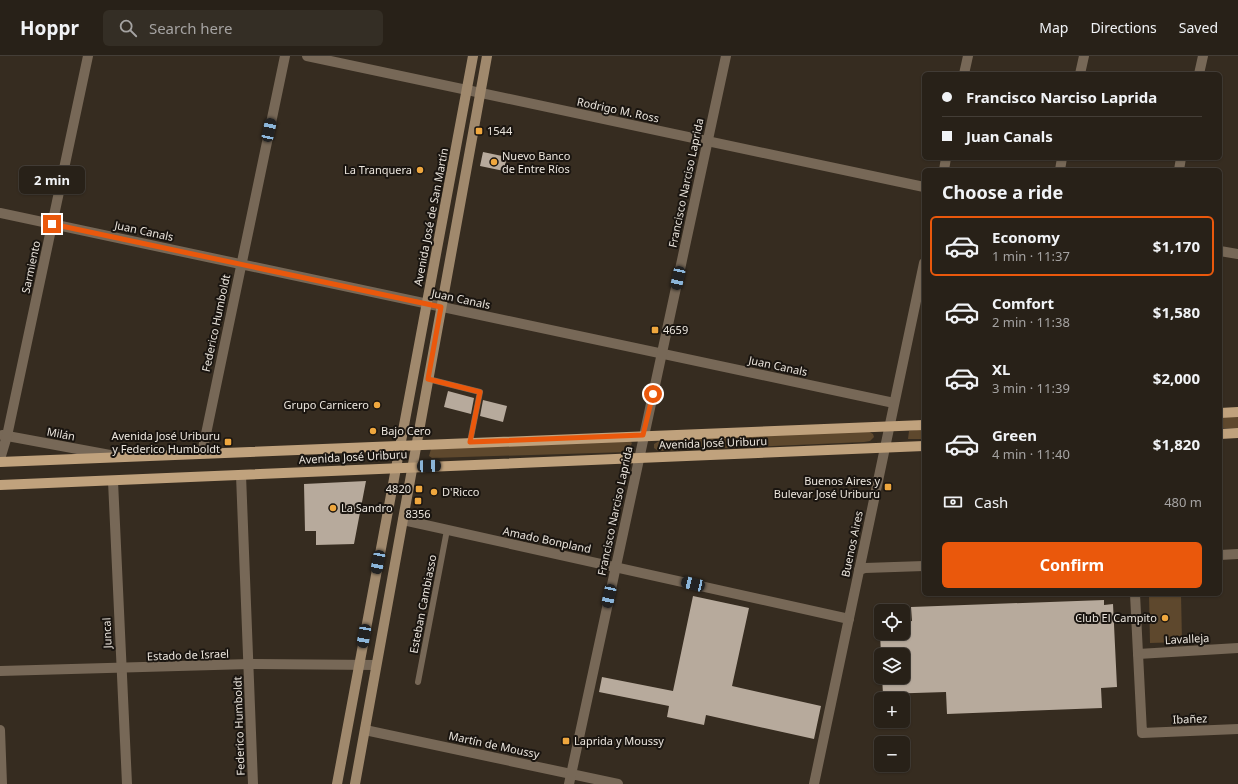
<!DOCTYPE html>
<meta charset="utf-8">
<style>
body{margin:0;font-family:"Noto Sans",sans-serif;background:#342e25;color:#f1f3f6;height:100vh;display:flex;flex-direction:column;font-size:15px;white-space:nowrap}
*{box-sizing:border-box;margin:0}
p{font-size:13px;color:#a5a3a2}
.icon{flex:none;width:22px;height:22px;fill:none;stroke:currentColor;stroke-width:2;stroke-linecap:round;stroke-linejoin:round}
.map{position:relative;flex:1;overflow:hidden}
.details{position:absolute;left:922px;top:112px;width:300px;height:428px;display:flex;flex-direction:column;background:#282118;border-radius:6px;box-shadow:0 1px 3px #0004,0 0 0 1px #443e37}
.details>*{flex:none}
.guide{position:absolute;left:922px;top:16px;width:300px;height:88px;border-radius:6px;box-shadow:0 1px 3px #0004,0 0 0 1px #443e37;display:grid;align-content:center;height:88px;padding:0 20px;background:#282118}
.buttons{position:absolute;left:874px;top:548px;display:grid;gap:8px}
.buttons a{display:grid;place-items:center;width:36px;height:36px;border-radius:6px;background:#282118;box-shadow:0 1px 3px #0004,0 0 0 1px #443e37;font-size:20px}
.end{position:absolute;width:18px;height:18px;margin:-9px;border:5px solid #ea580c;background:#fff;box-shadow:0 0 0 2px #fff}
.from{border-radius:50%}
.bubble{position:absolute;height:28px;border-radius:6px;background:#282118;box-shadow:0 1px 3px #0004,0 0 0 1px #443e37;font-size:13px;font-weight:700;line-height:28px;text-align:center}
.car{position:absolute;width:12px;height:24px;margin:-12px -6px;border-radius:5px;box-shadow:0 0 3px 1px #0007;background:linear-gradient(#222 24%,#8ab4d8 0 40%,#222 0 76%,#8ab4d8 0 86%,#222 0)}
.guide b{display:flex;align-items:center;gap:14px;height:38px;font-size:15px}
.guide b+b{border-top:1px solid #443e37}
.guide i{width:10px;height:10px;background:#f1f3f6}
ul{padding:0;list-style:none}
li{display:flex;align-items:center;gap:12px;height:60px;margin:0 8px 6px;padding:0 12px;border:2px solid transparent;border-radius:6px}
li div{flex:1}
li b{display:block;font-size:15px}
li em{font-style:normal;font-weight:700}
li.current{border-color:#ea580c}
li>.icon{width:36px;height:36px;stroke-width:1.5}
h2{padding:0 20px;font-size:18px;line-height:48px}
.pay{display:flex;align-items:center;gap:10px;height:44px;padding:0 20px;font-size:15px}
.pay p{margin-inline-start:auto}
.cta{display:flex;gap:8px;margin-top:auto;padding:8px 20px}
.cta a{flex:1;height:46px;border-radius:6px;background:#ea580c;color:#fff;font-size:16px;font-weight:700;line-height:46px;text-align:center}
header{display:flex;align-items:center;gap:24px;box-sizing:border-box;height:56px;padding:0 20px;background:#282118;border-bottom:1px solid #443e37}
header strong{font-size:19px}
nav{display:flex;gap:22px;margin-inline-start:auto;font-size:14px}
.search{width:280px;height:36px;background:#342e25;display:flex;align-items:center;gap:10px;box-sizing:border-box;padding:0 14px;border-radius:6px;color:#a5a3a2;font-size:15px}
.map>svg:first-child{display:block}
.green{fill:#5e482d}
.building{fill:#b7aa9c}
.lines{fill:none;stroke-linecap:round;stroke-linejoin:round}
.service{stroke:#776857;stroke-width:6}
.minor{stroke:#776857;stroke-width:10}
.secondary{stroke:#a0896d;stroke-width:10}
.primary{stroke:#c0a27d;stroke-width:10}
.route{stroke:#ea580c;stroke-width:5}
.poi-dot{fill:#efa73e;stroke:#1a1510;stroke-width:1.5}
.labels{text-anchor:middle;stroke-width:4;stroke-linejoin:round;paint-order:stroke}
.street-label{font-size:11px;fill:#ebe5dd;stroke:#1a1510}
.poi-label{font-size:11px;fill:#ebe5dd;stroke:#1a1510;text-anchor:start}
</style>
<header>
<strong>Hoppr</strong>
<div class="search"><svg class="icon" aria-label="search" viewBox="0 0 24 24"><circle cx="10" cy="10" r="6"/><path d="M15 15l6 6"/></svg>Search here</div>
<nav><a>Map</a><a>Directions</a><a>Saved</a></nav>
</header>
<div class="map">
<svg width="1238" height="728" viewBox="0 0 1238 728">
<rect width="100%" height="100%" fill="#362c20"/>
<g class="green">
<rect x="1220" y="361" width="18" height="11"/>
<path d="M924,373v10h-16l1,-8z"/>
<path d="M868,375l5,3 1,3 -4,4 -6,1 -206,9 -4,-3v-4l7,-4z"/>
<path d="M630,385l2,2 -4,9 -196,6 -3,-2 2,-7z"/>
<path d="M1149,538h32l1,48 -32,1z"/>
</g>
<g class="building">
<path d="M483,96l24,5 -3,14 -24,-5z"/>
<path d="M448,335l26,7 -3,16 -27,-7z"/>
<path d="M483,344l24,6 -4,16 -23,-6z"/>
<path d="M366,425l-12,63 -38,1v-14h-11l-1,-47z"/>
<path d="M693,540l56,12 -17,78 89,20 -7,33 -108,-24 -2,10 -37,-8 2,-11 -70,-14 3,-15 71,14z"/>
<path d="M1104,544v5l9,-1 4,83 -16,1 1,20 -155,6 -1,-22 -63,2 -1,-17h21v-22h-22l-1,-22h23v-11l9,-1 -1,-14z"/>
</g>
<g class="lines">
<g class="service">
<path d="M428,323l52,13 -10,50"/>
<path d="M418,626l29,-152"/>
</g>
<g class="minor">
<path d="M307,0l617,131"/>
<path d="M964,18l4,-18"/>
<path d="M1080,18l4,-18"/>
<path d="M1199,18l4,-18"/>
<path d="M944,114l2,-12"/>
<path d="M1060,114l2,-12"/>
<path d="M1179,114l2,-12"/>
<path d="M0,157l894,190"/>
<path d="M1220,195l18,3"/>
<path d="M2,379l108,20"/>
<path d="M202,397l83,-397"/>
<path d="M0,403l7,-23 81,-380"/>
<path d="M241,419l12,309"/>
<path d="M113,425l14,303"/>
<path d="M403,464l446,99"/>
<path d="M1220,499l18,-1"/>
<path d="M859,514l6,-2 59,-2"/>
<path d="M1135,538l7,139 96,-4"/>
<path d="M1138,598l100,-6"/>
<path d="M0,615l250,-7 126,1"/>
<path d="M0,674l2,54"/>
<path d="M365,674l253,54"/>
<path d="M569,728l157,-728"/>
<path d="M814,728l110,-521"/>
</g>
<g class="secondary">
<path d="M337,728l136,-728"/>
<path d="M355,728l132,-728"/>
</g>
<g class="primary">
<path d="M1220,357l18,-1"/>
<path d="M1220,378l18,-1"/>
<path d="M0,406l924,-37"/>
<path d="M0,429l924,-39"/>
</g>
</g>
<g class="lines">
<path class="route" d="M52,168l389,83 -13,72 52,13 -10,50 173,-7 10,-41"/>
</g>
<g class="poi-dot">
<rect x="475" y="71" width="8" height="8" rx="2"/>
<circle cx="494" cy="106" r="4"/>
<circle cx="420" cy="114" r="4"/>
<rect x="651" y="270" width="8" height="8" rx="2"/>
<circle cx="377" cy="349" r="4"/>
<circle cx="373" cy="375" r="4"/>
<rect x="224" y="382" width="8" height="8" rx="2"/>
<rect x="884" y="427" width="8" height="8" rx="2"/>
<rect x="415" y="429" width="8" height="8" rx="2"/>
<circle cx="434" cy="436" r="4"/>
<rect x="414" y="441" width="8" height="8" rx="2"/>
<circle cx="333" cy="452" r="4"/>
<circle cx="1165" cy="562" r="4"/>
<rect x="562" y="681" width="8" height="8" rx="2"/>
</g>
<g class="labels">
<g class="street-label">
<text transform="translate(618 54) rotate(12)" y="4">Rodrigo M. Ross</text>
<text transform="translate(686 127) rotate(-78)" y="4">Francisco Narciso Laprida</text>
<text transform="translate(431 161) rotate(-79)" y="4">Avenida José de San Martín</text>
<text transform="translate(144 175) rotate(12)" y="4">Juan Canals</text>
<text transform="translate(31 211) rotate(-78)" y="4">Sarmiento</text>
<text transform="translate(461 243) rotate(12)" y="4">Juan Canals</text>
<text transform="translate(216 267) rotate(-78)" y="4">Federico Humboldt</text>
<text transform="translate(778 310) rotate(12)" y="4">Juan Canals</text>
<text transform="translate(61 378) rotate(11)" y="4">Milán</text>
<text transform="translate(713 387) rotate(-2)" y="4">Avenida José Uriburu</text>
<text transform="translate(353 401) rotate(-3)" y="4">Avenida José Uriburu</text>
<text transform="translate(615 455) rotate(-78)" y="4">Francisco Narciso Laprida</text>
<text transform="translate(547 484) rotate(12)" y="4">Amado Bonpland</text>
<text transform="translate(852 488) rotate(-78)" y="4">Buenos Aires</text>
<text transform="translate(423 548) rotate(-79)" y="4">Esteban Cambiasso</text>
<text transform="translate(107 577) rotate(-92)" y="4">Juncal</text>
<text transform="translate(1187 583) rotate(-3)" y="4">Lavalleja</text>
<text transform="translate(188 599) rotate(-2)" y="4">Estado de Israel</text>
<text transform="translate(1190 663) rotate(-2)" y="4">Ibañez</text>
<text transform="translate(239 670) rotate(-92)" y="4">Federico Humboldt</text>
<text transform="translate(494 689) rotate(12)" y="4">Martín de Moussy</text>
</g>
<g class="poi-label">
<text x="487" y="79">1544</text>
<text x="502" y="104">Nuevo Banco<tspan x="502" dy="13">de Entre Ríos</tspan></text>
<text x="412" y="118" text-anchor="end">La Tranquera</text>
<text x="663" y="278">4659</text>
<text x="369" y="353" text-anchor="end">Grupo Carnicero</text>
<text x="381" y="379">Bajo Cero</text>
<text x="220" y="384" text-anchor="end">Avenida José Uriburu<tspan x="220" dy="13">y Federico Humboldt</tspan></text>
<text x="880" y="429" text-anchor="end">Buenos Aires y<tspan x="880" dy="13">Bulevar José Uriburu</tspan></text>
<text x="411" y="437" text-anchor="end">4820</text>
<text x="442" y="440">D'Ricco</text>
<text x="341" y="456">La Sandro</text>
<text x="418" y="462" text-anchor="middle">8356</text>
<text x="1157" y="566" text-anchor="end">Club El Campito</text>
<text x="574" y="689">Laprida y Moussy</text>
</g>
</g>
</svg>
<div class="buttons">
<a><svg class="icon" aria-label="locate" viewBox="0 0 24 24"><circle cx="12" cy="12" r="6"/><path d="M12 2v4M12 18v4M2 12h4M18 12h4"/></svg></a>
<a><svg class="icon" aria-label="layers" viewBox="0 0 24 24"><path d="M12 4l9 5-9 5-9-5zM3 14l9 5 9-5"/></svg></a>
<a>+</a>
<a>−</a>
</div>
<i class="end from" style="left:653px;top:338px"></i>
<i class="end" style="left:52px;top:168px"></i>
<div class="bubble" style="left:19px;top:110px;width:66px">2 min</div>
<i class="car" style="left:269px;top:74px;rotate:12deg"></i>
<i class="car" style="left:678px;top:222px;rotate:192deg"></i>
<i class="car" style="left:429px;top:410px;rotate:88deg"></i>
<i class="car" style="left:378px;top:506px;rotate:191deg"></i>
<i class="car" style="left:693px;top:528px;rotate:283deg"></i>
<i class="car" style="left:609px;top:540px;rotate:192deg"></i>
<i class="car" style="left:364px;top:580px;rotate:190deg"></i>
<div class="guide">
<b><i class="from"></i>Francisco Narciso Laprida</b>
<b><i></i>Juan Canals</b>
</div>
<section class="details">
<h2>Choose a ride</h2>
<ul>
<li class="current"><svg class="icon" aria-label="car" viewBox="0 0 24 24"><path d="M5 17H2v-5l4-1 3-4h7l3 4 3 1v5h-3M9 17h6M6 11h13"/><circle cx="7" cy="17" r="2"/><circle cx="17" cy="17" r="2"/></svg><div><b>Economy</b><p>1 min · 11:37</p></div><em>$1,170</em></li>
<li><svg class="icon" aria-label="car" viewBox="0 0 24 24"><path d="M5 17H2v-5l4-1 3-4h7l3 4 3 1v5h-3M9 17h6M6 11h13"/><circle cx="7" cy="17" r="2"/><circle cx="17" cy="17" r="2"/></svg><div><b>Comfort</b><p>2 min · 11:38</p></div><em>$1,580</em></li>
<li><svg class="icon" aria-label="car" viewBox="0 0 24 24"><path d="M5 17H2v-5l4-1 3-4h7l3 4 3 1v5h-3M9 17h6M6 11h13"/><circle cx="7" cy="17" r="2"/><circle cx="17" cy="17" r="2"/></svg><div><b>XL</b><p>3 min · 11:39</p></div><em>$2,000</em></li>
<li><svg class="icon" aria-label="car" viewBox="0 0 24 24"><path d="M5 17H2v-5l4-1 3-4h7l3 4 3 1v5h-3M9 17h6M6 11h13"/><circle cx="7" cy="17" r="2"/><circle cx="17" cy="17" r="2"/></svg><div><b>Green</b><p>4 min · 11:40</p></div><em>$1,820</em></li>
</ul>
<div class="pay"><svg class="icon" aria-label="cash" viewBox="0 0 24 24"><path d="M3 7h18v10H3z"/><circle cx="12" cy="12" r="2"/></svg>Cash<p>480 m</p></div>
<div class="cta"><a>Confirm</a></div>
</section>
</div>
